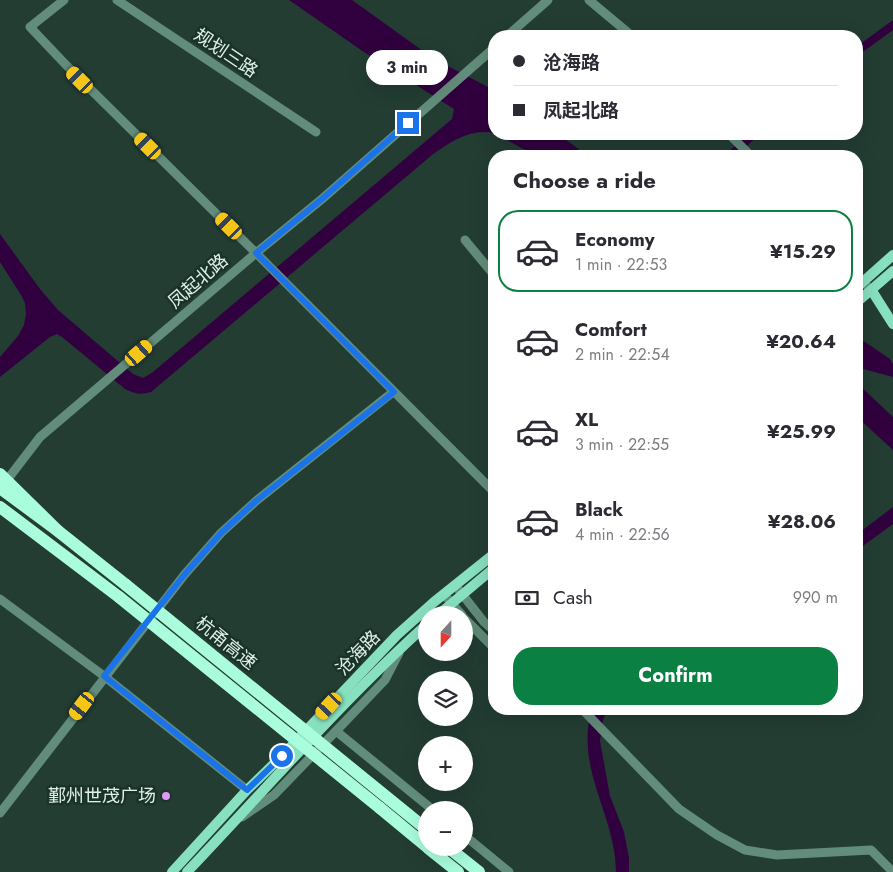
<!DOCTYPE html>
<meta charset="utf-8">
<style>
body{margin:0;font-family:Jost,"Noto Sans SC",sans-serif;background:#f7f7f7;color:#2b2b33;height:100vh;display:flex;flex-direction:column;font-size:19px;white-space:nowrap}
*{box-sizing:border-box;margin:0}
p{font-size:16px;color:#7c7c81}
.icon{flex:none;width:28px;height:28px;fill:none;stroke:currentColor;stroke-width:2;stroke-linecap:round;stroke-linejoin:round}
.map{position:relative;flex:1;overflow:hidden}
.sheet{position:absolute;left:488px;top:150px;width:375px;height:565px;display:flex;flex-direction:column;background:#fff;border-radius:20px;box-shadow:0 5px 20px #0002}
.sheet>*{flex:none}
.hud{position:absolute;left:488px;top:30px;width:375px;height:110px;border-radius:20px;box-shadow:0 5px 20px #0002;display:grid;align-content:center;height:110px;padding:0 25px;background:#fff}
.needle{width:32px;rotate:201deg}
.controls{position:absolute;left:418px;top:606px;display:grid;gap:10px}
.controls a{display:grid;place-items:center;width:55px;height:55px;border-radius:50%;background:#fff;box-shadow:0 5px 20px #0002;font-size:25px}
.end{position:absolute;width:22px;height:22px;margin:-11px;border:6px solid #1a73e8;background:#fff;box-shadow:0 0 0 2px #fff}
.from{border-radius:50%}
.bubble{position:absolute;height:35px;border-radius:18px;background:#fff;box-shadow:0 5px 20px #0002;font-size:16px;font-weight:700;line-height:35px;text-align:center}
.car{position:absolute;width:15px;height:30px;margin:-15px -8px;border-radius:6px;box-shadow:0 0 4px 1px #0007;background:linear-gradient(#f5c518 24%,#345 0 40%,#f5c518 0 76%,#345 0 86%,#f5c518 0)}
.hud b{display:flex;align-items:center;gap:18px;height:48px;font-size:19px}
.hud b+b{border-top:1px solid #e1e1e2}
.hud i{width:12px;height:12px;background:#2b2b33}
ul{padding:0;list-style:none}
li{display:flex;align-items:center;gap:15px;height:82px;margin:0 10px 8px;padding:0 15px;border:2px solid transparent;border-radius:20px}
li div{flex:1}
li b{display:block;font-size:19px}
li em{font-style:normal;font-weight:700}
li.selected{border-color:#0b8043}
li>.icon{width:45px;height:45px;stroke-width:1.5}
h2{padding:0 25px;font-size:22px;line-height:60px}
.pay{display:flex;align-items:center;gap:12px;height:55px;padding:0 25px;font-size:19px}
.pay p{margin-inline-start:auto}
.primary-button{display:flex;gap:10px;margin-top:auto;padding:10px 25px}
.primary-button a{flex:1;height:58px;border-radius:20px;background:#0b8043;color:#fff;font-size:20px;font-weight:700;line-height:58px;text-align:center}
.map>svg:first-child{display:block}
.water{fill:#31003e}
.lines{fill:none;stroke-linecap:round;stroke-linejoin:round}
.canal{stroke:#31003e;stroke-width:8}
.minor{stroke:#628c7b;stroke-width:9}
.major{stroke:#87e0bf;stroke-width:10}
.highway{stroke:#a9fddc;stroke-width:12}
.highway-bridge{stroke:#a9fddc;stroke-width:12}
.route{stroke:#1a73e8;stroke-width:6}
.poi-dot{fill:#de98f2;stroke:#193329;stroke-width:2}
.labels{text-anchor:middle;stroke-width:5;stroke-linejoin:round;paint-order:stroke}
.street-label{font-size:18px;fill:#e0f0e9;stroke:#193329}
.poi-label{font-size:18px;fill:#e0f0e9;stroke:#193329;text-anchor:end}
</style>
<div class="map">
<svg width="893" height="872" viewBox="0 0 893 872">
<rect width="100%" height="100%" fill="#233d33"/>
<g class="water">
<path d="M289,0h63l82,59 60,31v43c-23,-5 -44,9 -62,22l-281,237c-11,3 -16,2 -26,-3l-63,-52 -5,-3 -7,3 -50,40v-20l18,-21 6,-11 2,-11 -1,-11 -4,-8 -21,-33v-28l40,55 18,21 75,64 10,4 10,-6 299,-253 2,-10 -93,-59z"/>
<path d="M496,134h62l30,22h-52z"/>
<path d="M856,341l9,1 25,17 3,5v13l-37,-10z"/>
<path d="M856,382l37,35v33l-37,-34z"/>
<path d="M893,507v17l-37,27v-16z"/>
<path d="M592,709h15l-4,11 -3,21 10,55 14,36 5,26v14h-13c0,-57 -42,-104 -24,-163z"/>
</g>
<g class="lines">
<g class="canal">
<path d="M856,52l37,-27"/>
<path d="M730,156l24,-22"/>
</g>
<g class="minor">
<path d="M64,0l-34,27 37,39 189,187 238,239"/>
<path d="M117,0l199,132"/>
<path d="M589,0l43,36"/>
<path d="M507,36l41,-36"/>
<path d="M729,134l22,22"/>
<path d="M465,240l29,35"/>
<path d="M856,274l12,13"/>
<path d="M4,484l36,-47 216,-184 66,-54 172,-151"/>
<path d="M458,589l26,33 10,9"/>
<path d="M447,598l15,17"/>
<path d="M0,599l104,77 143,114"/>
<path d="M464,618l30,30"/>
<path d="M582,709l97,100 38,26 28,15 32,5 94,-5 22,22"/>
<path d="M336,731l97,79"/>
<path d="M0,813l185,-239 36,-41 35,-32 137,-109"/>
<path d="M242,817l32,-22 62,-64 49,-51 14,-27"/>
<path d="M464,835l45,37"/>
</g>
<g class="major">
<path d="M856,288l37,-33"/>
<path d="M872,291l21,33"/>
<path d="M856,303l37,-32"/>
<path d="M438,615l56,-47"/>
<path d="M172,872l75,-82 35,-34 115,-121 37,-33 60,-48"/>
<path d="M187,872c79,-83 154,-170 239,-247"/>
</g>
<g class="highway">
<path d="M0,488l58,43 68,54"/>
<path d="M0,507l119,90"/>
<path d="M380,808l46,38"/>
<path d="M428,848l30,24"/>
<path d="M449,848l30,24"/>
</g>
<g class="highway-bridge">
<path d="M0,474l58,57"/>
<path d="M126,585l300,244"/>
<path d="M119,597l261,211"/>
</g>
</g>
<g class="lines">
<path class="route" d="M282,756l-35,34 -143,-114 81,-102 36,-41 35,-32 138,-109 -138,-139 66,-54 86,-76"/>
</g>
<circle class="poi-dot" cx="166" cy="796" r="5"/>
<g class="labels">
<g class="street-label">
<text transform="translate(226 53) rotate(34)" y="6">规划三路</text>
<text transform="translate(198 281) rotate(-41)" y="6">凤起北路</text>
<text transform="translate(226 643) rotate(39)" y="6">杭甬高速</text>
<text transform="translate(358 653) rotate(-46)" y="6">沧海路</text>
</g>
<g class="poi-label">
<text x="156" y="802">鄞州世茂广场</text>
</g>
</g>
</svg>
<div class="controls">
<a><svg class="needle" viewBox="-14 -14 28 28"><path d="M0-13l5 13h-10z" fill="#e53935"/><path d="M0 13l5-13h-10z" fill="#7c7c81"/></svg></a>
<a><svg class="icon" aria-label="layers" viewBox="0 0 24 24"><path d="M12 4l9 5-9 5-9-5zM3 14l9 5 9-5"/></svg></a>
<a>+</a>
<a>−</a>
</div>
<i class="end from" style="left:282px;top:756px"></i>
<i class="end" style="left:408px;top:123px"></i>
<div class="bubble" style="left:366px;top:50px;width:82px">3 min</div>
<i class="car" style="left:80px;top:80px;rotate:315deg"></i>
<i class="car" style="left:148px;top:146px;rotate:315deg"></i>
<i class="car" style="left:229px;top:226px;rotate:315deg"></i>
<i class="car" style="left:139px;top:353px;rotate:49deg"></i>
<i class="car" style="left:82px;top:706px;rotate:217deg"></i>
<i class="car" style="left:329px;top:706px;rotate:223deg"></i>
<div class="hud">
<b><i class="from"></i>沧海路</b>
<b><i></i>凤起北路</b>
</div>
<section class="sheet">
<h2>Choose a ride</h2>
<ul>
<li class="selected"><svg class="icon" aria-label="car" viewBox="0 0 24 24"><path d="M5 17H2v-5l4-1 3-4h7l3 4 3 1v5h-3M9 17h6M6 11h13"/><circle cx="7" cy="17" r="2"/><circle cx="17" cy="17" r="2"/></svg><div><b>Economy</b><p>1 min · 22:53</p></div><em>¥15.29</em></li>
<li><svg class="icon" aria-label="car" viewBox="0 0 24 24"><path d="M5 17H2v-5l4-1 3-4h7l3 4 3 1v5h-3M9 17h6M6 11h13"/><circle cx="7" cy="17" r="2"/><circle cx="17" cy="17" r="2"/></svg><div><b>Comfort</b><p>2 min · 22:54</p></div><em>¥20.64</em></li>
<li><svg class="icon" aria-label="car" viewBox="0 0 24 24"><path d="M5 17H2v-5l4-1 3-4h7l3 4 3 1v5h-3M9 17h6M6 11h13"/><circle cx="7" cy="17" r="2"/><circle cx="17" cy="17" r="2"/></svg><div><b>XL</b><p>3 min · 22:55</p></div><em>¥25.99</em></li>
<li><svg class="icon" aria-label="car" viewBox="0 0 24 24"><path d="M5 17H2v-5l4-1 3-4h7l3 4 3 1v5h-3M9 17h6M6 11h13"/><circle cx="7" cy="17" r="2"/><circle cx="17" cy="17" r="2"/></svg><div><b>Black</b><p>4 min · 22:56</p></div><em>¥28.06</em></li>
</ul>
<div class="pay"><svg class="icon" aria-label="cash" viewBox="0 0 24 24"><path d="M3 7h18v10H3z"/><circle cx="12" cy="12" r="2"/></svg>Cash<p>990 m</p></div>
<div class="primary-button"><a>Confirm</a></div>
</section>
</div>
